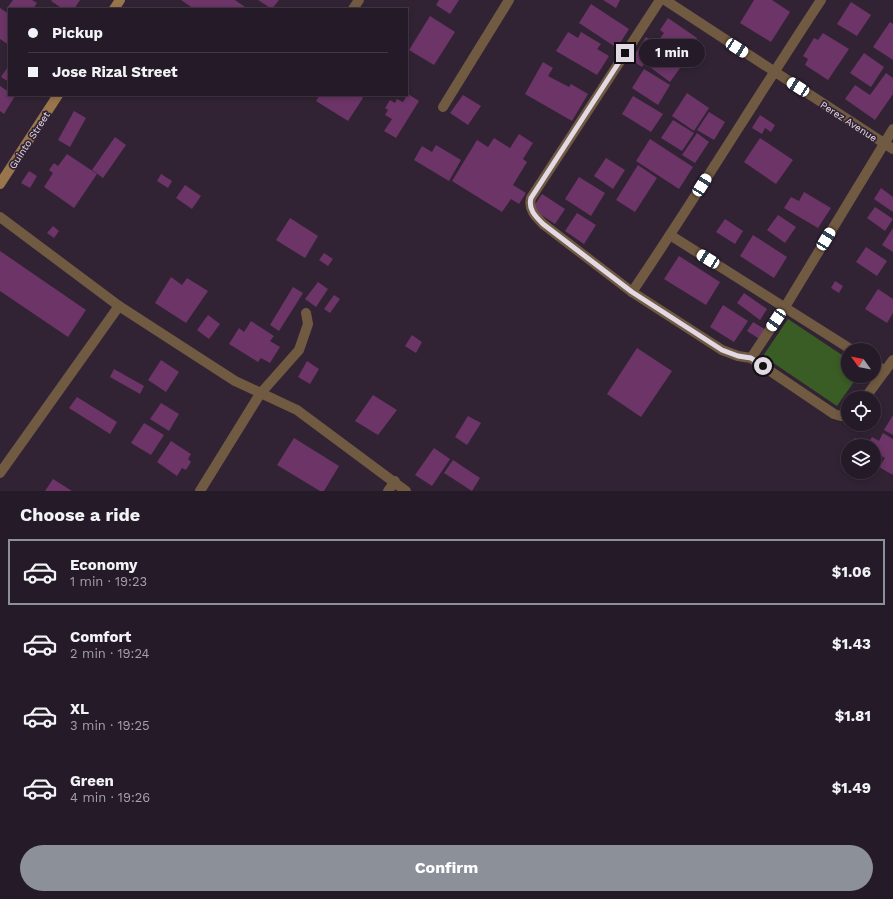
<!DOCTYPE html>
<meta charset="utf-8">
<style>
body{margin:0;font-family:"Work Sans",sans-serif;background:#2d232f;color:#f1f3f6;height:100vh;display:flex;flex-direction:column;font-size:15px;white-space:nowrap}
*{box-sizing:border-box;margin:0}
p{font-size:13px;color:#a3a1a7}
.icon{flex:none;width:22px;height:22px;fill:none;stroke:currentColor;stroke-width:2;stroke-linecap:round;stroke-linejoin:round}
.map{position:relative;height:491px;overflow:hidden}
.sheet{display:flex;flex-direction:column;background:#251a27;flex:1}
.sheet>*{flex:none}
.hud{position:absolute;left:8px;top:8px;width:400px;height:88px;border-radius:0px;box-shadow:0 2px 6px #0003,0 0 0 1px #423844;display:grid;align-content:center;height:88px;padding:0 20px;background:#251a27}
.needle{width:26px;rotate:303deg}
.tools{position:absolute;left:841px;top:343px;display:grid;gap:8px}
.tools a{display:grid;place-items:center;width:40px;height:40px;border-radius:50%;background:#251a27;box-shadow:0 2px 6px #0003,0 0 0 1px #423844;font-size:20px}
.end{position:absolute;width:18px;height:18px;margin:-9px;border:5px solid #e3d9e5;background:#111;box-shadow:0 0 0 2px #111}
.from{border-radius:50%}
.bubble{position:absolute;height:28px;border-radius:14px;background:#251a27;box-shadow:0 2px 6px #0003,0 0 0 1px #423844;font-size:13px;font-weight:700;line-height:28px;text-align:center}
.car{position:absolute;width:12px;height:24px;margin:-12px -6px;border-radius:5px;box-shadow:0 0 3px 1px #0007;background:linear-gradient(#fff 24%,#345 0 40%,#fff 0 76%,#345 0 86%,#fff 0)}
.hud b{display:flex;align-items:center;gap:14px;height:38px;font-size:15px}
.hud b+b{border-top:1px solid #423844}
.hud i{width:10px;height:10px;background:#f1f3f6}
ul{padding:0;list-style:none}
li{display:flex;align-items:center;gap:12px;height:66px;margin:0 8px 6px;padding:0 12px;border:2px solid transparent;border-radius:0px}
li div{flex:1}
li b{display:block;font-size:15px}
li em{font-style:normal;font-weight:700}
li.on{border-color:#8c9099}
li>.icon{width:36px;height:36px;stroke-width:1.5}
h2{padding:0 20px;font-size:18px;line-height:48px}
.cta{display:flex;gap:8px;margin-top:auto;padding:8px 20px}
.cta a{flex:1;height:46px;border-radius:24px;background:#8c9099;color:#fff;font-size:16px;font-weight:700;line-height:46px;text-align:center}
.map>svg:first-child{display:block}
.green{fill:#3a5c25}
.building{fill:#6c3467}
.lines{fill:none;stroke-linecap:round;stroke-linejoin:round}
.street{stroke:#705a41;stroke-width:10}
.secondary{stroke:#99754c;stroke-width:10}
.route{stroke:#e3d9e5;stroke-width:5}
.labels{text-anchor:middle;stroke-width:3.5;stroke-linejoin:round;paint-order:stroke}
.street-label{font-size:10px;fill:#e3d9e5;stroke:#312334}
</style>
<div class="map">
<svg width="893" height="491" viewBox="0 0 893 491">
<rect width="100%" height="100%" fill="#312334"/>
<path class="green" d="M788,319l60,40v17h10l-21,30 -74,-50z"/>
<g class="building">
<path d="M13,0h19l5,3 -4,6 -24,1 -2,-2z"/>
<path d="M52,0h28l-6,9h-11l-12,-8z"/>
<path d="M181,0h54l13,9h-54z"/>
<path d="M258,0h21l-7,9z"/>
<path d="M439,0h20l-9,14 -14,-9z"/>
<path d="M603,0h17l-4,8z"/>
<path d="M754,0h18l18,12 -19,30 -31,-19z"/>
<path d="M851,2l20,13 -14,21 -20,-12z"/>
<path d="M591,4l38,25 -12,19 -38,-25z"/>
<path d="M0,8l9,6v31l-9,-6z"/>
<path d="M430,16l25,16 -21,33 -25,-15z"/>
<path d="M668,18l29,20 -13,19 -25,-17 5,-7 -4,-3z"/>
<path d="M890,22l3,2v36l-20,-13z"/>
<path d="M568,32l10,6 3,-6 20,12 -4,5 12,7 -12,19 -41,-24z"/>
<path d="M823,33l26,16 -21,31 -23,-15 3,-6 -5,-3 11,-18 4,2z"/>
<path d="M646,37l11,8 -15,22 -11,-7z"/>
<path d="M660,48l23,16 -13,18 -23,-17z"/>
<path d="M864,53l20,14 -13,20 -21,-14z"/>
<path d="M543,62l10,6 -5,8 21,11 2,-3 17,10 -16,27 -47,-27z"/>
<path d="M9,65v17l-8,-5z"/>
<path d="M644,69l26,16 -12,20 -26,-17z"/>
<path d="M886,73l7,5v16l-18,26 -30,-21 10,-14 15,10z"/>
<path d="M0,86l9,6v3l6,1 -11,18 -4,-3z"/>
<path d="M687,93l22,15 -15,23 -22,-15z"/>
<path d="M408,94l11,7 -23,37 -12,-7 8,-12 -7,-4 3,-5 -3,-2 5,-8 5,3 2,-4 6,3z"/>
<path d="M320,95h39l4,3 -15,23 -32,-20z"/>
<path d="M463,95l18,11 -13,19 -18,-12z"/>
<path d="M633,96l30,18 -12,18 -29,-18z"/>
<path d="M74,111l12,7 -16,29 -12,-7z"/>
<path d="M709,112l16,10 -11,18 -17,-10z"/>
<path d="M760,115l15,10 -4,7 -6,-4 -3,6 -10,-6z"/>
<path d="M673,120l21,13 -12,18 -21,-13z"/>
<path d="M697,133l12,9 -14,21 -13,-8z"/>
<path d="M519,134l14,9 -10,16 4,3 -14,23 13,8 -7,11 -8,-5 -9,13 -50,-31 25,-41 11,7 6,-9 16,10z"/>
<path d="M115,137l11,8 -23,33 -11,-8z"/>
<path d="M760,138l33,22 -17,24 -32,-22z"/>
<path d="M650,139l43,28 -14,22 -43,-28z"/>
<path d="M436,145l25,15 -12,21 -35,-21 8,-14 10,6z"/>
<path d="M67,154l30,20 -23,34 -30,-21 9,-14 -4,-3 5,-7 4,3z"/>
<path d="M606,158l19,12 -12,19 -19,-13z"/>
<path d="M638,165l19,13 -22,34 -19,-12z"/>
<path d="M29,171l8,5 -7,12 -9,-5z"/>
<path d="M161,174l11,7 -4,7 -11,-7z"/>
<path d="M579,177l26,16 -14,23 -26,-17z"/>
<path d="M185,185l16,11 -9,13 -16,-11z"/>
<path d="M881,188l12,9v15l-19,-13z"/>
<path d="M804,192l27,16 -13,20 -34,-20 7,-11 8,4z"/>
<path d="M542,194l23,15 -10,15 -23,-15z"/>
<path d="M875,207l18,12 -8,12 -18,-13z"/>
<path d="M577,213l19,12 -12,19 -19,-13z"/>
<path d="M778,215l18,12 -11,16 -18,-13z"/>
<path d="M290,218l28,18 -13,22 -29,-18z"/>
<path d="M725,219l18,12 -8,13 -19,-12z"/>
<path d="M53,226l6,5 -5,7 -7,-5z"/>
<path d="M893,228v24l-11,-7z"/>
<path d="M753,235l34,22 -13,21 -34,-22z"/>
<path d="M866,247l21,14 -10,15 -21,-14z"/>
<path d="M0,251l86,59 -18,27 -68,-46z"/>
<path d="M324,253l9,6 -5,7 -9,-6z"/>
<path d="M679,256l41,26 -14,23 -42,-26z"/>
<path d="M171,277l11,8 5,-7 21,13 -22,32 -31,-20z"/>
<path d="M835,281l8,5 -4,7 -8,-5z"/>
<path d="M318,282l10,7 -12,18 -11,-8z"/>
<path d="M293,287l10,6 -24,38 -9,-6z"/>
<path d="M878,289l15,10v14l-6,10 -22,-14z"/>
<path d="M744,293l23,16 -7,11 -23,-17z"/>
<path d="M334,295l6,4 -10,14 -6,-4z"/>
<path d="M723,305l25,16 -14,21 -24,-15z"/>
<path d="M208,315l12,9 -11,15 -12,-9z"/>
<path d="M251,321l23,15 -4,5 10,6 -10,16 -9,-5 -3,4 -29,-18 10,-16 5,4z"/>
<path d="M753,322l13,8 -5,10 -14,-9z"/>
<path d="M412,335l10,7 -6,11 -11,-7z"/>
<path d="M637,348l35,23 -31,46 -34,-23z"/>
<path d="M161,360l18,12 -13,20 -18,-12z"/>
<path d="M307,361l12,8 -9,15 -12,-7z"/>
<path d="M114,369l30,17 -4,8 -30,-17z"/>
<path d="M373,395l24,15 -19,25 -23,-14z"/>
<path d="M77,397l40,25 -7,12 -41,-26z"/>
<path d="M161,403l18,11 -10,17 -19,-12z"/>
<path d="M893,415v20l-9,-5z"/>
<path d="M468,416l13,7 -14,22 -12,-8z"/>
<path d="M144,423l20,12 -13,20 -20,-12z"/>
<path d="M883,433l10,6v36l-14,-8 6,-9 -11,-6 3,-5 -8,-5 3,-5 7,4z"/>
<path d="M294,438l45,28 -15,25h-4l-43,-26z"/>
<path d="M855,438l14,8h-19z"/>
<path d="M171,441l20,13 -3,5 3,3 -5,8 -4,-2 -5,8 -20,-14z"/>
<path d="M434,448l16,11 -18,27 -17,-11z"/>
<path d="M453,460l27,18 -8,13 -28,-18z"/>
<path d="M53,479l19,12h-27z"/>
</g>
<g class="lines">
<g class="street">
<path d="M660,0l-129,198c-3,11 4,18 12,26l89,68 90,58 16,6 13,2 83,56 7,2 7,-2"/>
<path d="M665,0l228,149"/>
<path d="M353,9l6,-9"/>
<path d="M443,107l66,-107"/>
<path d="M0,217l119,89 116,75 62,29 109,81"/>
<path d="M670,235l182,115"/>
<path d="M632,292c65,-96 125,-195 189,-292"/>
<path d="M751,358l34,-51 108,-178"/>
<path d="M874,364l11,7"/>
<path d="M865,398l28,-38"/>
<path d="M0,473l119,-167"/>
<path d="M200,491l60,-97 39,-44 9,-26 -2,-11"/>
<path d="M388,491l7,-10"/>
</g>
<g class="secondary">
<path d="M114,9l6,-9"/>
<path d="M0,184l58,-89"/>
</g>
</g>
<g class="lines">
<path class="route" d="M625,53l-94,145c-3,11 4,18 12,26l89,68 90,58 16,6 13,2 12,8"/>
</g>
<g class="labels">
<g class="street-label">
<text transform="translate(849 121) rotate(33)" y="4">Perez Avenue</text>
<text transform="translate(29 140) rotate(-57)" y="4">Guinto Street</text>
</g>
</g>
</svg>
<div class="tools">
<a><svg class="needle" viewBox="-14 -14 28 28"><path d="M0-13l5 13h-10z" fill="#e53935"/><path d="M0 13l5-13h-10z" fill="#a3a1a7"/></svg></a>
<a><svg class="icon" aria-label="locate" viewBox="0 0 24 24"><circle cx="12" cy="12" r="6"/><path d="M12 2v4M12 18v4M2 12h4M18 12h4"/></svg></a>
<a><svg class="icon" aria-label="layers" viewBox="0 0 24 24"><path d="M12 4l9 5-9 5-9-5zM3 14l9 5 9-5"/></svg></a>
</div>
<i class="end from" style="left:763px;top:366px"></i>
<i class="end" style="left:625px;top:53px"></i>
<div class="bubble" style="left:639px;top:39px;width:66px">1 min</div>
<i class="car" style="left:737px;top:48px;rotate:123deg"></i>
<i class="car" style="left:798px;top:87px;rotate:303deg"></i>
<i class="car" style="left:702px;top:185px;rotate:32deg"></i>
<i class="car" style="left:826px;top:239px;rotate:31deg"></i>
<i class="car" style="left:708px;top:259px;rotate:302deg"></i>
<i class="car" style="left:776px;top:320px;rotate:214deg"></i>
<div class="hud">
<b><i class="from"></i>Pickup</b>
<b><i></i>Jose Rizal Street</b>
</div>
</div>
<section class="sheet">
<h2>Choose a ride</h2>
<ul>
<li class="on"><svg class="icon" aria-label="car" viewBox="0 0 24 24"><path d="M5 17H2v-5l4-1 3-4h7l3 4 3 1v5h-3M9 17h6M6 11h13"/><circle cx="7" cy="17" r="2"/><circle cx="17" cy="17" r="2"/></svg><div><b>Economy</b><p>1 min · 19:23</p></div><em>$1.06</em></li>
<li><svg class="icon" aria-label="car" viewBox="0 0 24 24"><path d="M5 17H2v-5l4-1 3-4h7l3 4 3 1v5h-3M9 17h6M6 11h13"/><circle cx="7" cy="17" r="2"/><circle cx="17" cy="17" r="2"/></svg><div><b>Comfort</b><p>2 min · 19:24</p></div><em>$1.43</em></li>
<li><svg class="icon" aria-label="car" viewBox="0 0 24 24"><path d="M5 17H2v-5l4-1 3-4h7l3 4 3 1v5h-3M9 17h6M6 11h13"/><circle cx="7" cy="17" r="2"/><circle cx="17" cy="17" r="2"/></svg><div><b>XL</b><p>3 min · 19:25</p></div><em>$1.81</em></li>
<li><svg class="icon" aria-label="car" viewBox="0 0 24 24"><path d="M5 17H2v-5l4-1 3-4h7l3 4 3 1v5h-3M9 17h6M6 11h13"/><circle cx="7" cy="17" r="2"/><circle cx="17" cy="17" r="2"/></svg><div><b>Green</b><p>4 min · 19:26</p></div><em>$1.49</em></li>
</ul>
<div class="cta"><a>Confirm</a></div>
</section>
